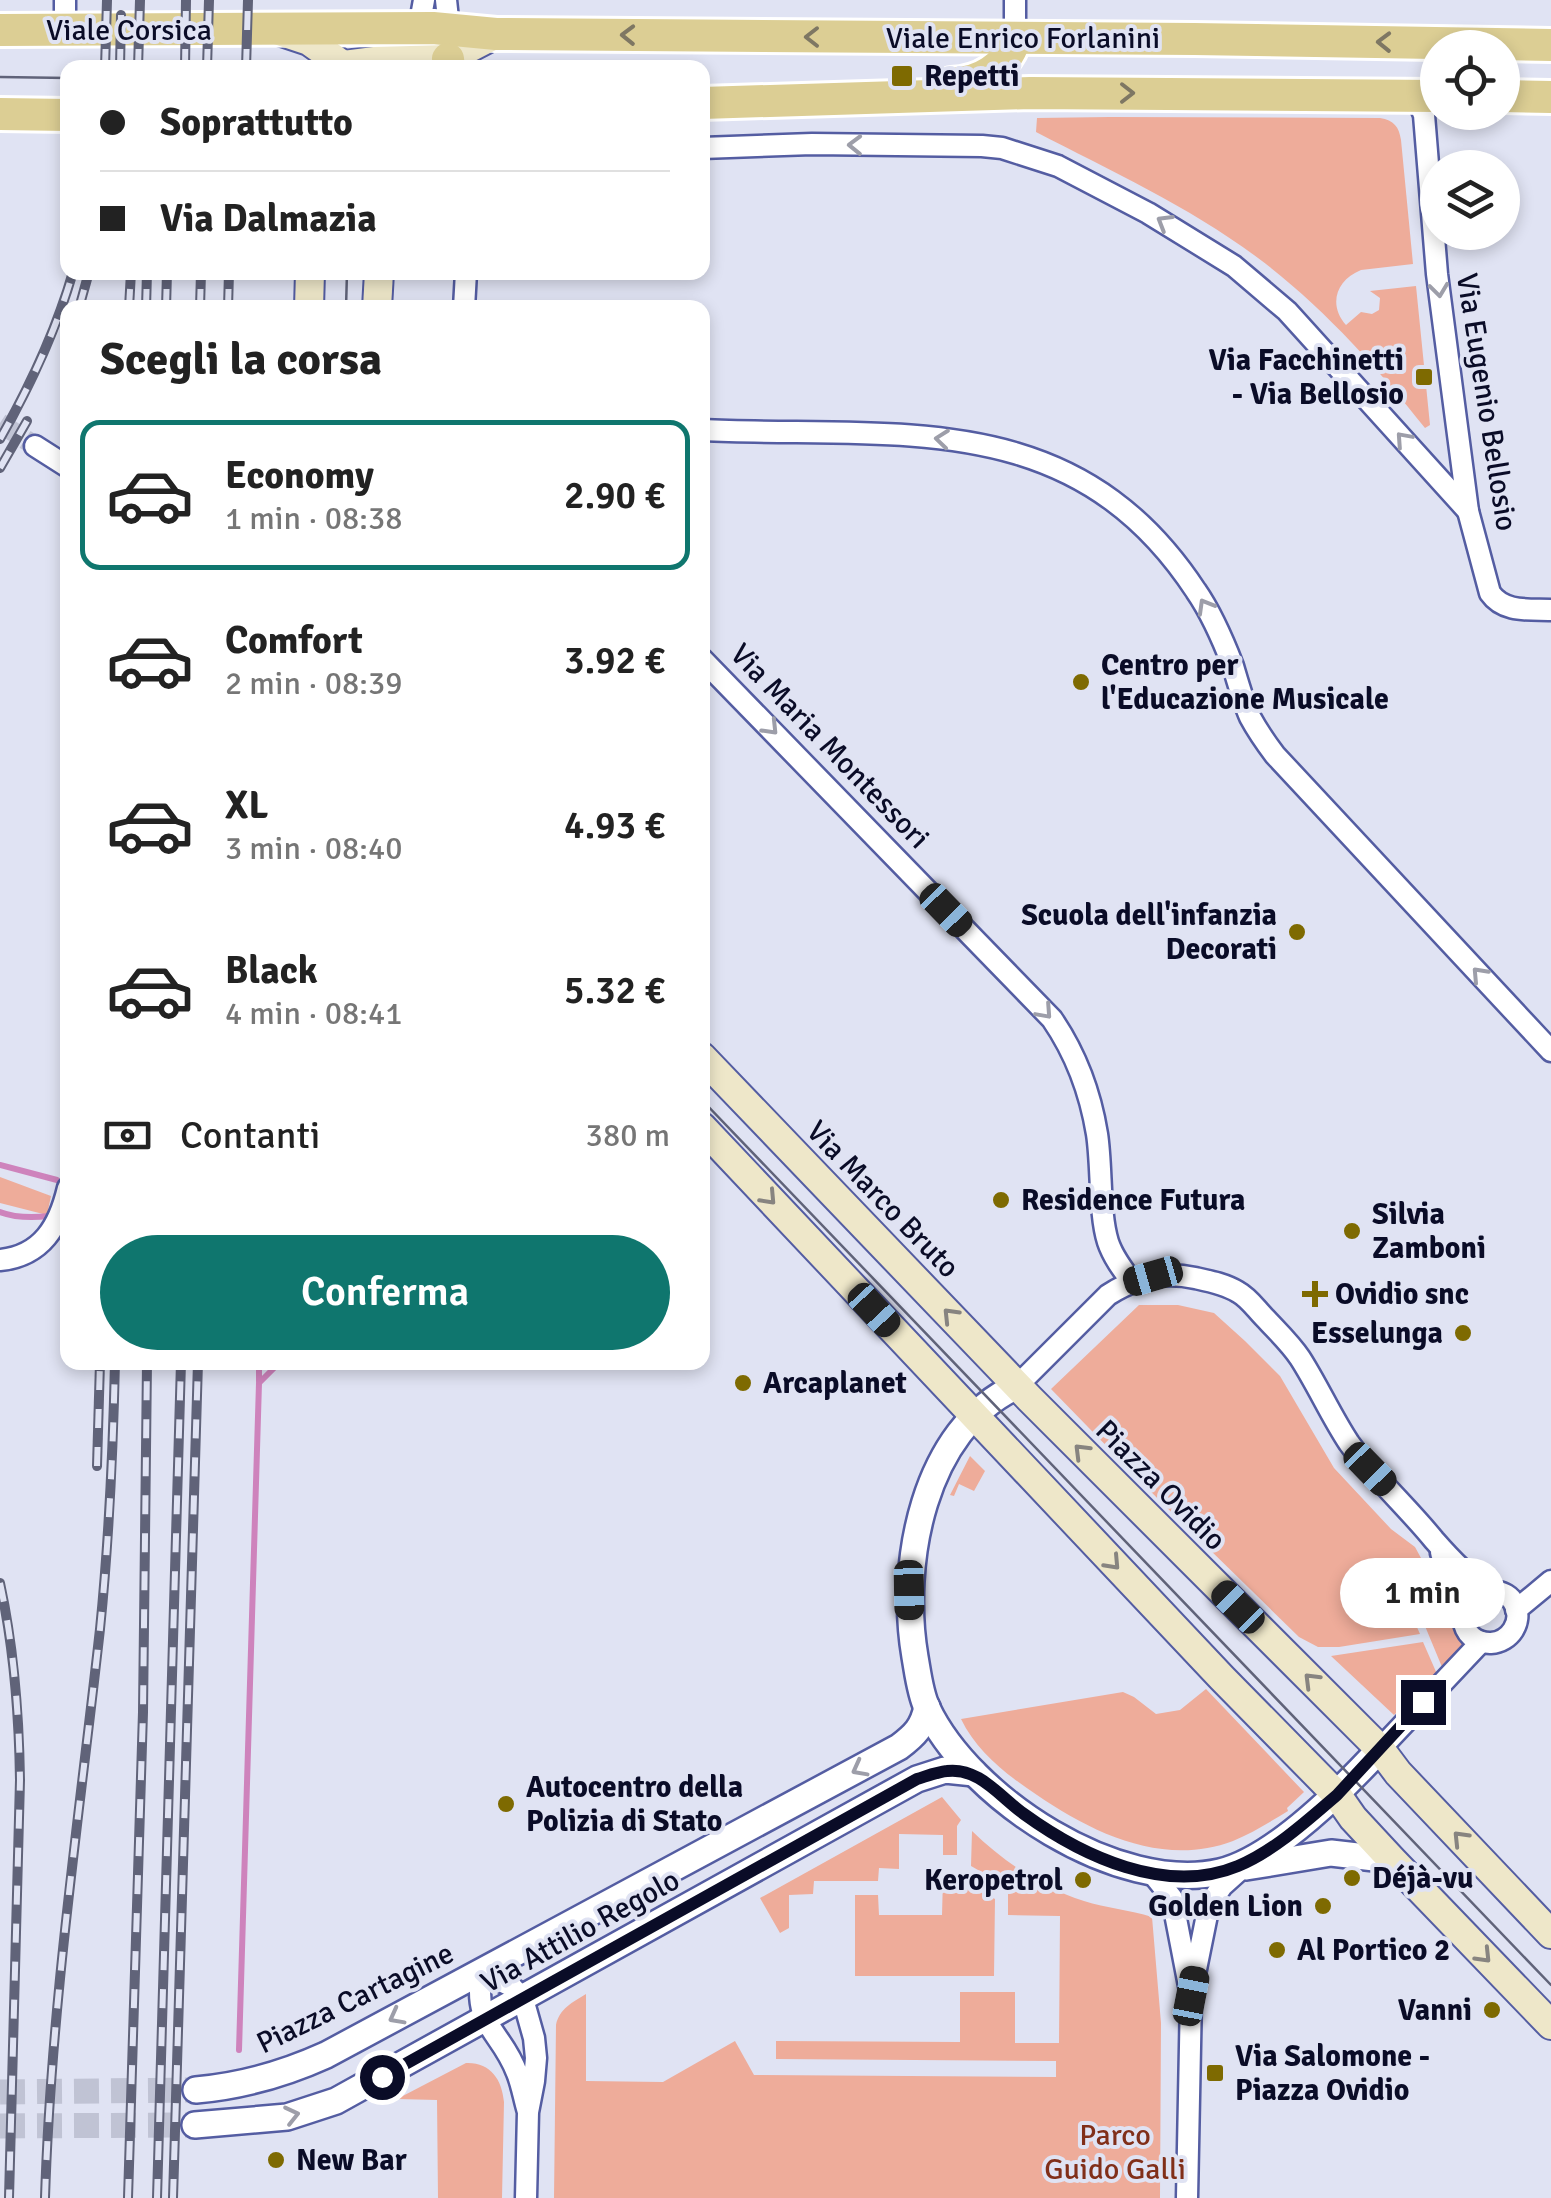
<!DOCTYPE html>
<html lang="it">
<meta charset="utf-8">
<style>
body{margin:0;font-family:Signika,sans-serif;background:#f6f6f6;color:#222;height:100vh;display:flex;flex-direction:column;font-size:38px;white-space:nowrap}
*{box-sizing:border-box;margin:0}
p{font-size:32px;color:#767676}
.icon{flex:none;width:55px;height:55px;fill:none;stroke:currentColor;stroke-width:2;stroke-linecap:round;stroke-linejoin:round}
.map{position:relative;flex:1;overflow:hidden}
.details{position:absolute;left:60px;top:300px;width:650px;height:1070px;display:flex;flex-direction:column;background:#fff;border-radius:20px;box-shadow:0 5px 15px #0003}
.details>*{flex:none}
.banner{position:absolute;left:60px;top:60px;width:650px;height:220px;border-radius:20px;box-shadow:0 5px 15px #0003;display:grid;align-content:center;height:220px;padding:0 40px;background:#fff}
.tools{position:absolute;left:1420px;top:30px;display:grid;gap:20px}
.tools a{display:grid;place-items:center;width:100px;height:100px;border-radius:50%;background:#fff;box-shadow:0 5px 15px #0003;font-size:50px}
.end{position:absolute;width:45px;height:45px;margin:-22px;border:12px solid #0a0c27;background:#fff;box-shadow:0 0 0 5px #fff}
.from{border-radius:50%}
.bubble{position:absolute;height:70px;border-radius:35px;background:#fff;box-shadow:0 5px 15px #0003;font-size:32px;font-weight:600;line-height:70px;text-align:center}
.car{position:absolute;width:30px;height:60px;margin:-30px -15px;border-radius:12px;box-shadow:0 0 8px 2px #0007;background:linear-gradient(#222 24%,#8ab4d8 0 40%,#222 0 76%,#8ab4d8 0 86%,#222 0)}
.banner b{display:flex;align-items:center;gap:35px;height:95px;font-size:38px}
.banner b+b{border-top:2px solid #e0e0e0}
.banner i{width:25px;height:25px;background:#222}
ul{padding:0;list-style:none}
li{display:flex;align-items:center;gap:30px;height:150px;margin:0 20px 15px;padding:0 20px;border:5px solid transparent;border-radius:20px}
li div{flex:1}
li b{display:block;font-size:38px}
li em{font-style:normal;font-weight:600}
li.active{border-color:#0f766e}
li>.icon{width:90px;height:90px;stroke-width:1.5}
h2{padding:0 40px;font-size:45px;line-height:120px}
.pay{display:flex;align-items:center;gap:25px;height:110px;padding:0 40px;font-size:38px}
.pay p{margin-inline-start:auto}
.cta{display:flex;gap:20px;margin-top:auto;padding:20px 40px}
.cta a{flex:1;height:115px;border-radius:60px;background:#0f766e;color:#fff;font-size:40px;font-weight:600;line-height:115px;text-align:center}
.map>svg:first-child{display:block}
.green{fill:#eeac9a}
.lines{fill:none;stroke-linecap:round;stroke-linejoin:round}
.stream{stroke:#ce83bc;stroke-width:6}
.minor-tunnel{stroke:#c0c3d4;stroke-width:20;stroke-dasharray:20 10;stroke-linecap:butt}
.tertiary-tunnel{stroke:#c0c3d4;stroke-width:25;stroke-dasharray:25 12;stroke-linecap:butt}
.minor-casing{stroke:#545da2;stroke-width:25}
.tertiary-casing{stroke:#545da2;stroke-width:30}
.secondary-casing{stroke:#545da2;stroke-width:32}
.primary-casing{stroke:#fff;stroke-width:38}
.minor{stroke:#fff;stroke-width:20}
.tertiary{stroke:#fff;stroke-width:25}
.secondary{stroke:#eee7c9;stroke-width:28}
.primary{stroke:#dcce94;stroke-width:32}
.tram{stroke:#606379;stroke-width:2.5}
.rail-casing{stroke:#606379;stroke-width:10}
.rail{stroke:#e0e3f3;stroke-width:6;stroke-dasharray:19;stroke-linecap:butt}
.oneway{stroke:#7e7763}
.oneway2{stroke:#9d9ea9}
.oneway3{stroke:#878480}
.route{stroke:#0a0c27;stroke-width:12}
.poi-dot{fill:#7e6a01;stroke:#e0e3f3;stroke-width:4}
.labels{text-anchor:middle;stroke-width:8;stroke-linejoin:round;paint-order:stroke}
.street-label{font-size:30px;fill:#0a0c27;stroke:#e0e3f3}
.poi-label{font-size:30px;font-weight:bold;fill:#0a0c27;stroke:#e0e3f3;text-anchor:start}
.park-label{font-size:30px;fill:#812f19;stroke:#e0e3f3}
</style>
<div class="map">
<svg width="1551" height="2198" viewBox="0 0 1551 2198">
<rect width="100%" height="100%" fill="#e0e3f3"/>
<g class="green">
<path d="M1110,117l270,1c14,2 19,9 21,22l12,124 -52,6c-25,10 -33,35 -15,55l15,-13 11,2 7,-4 1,-12 -10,-7 46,-5 14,139 -5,3c-49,-62 -104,-123 -167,-170 -68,-51 -147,-87 -222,-126l1,-14z"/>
<path d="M0,1177l51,19 -4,19 -47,-12z"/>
<path d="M1139,1305h39l36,8 31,28 35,35 54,92 57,61 24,18 18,33 -28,20 15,34 -81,13h-21l-19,-10 -139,-136 -109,-112z"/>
<path d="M970,1456l15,15 -11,20 -15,-7 -5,12 -4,-1z"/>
<path d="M1443,1584l9,18 5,26 13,17 -25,22h-3l-27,-65 21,-16 2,2z"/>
<path d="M1423,1642l14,32 -43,41 -63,-59z"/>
<path d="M1206,1689l98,103 -17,16 1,3c-18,11 -36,22 -55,30 -69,26 -139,-7 -196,-46 -30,-20 -60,-43 -76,-76l162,-27 11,5 22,17 24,-4z"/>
<path d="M942,1797l19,23 -4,6v29h-14v-20l-44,-1v35l-20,-1 -1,13h-64l-1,13 -24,1v33l-9,5 -20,-35z"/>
<path d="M972,1831c32,31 69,56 112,70 22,7 46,9 68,16l9,106 -1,175h-606l2,-173c3,-16 17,-23 30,-31v87l77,1 72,-41 19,34 302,2v-16l-280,-2v-18l184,1v-50h55v51h44l1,-127 -52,-1v-28l-37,-21z"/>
<path d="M943,1878h15l37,21 -1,77h-139v-81h23l1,20h63z"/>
<path d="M466,2063c24,-1 36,16 38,39l-2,96h-64l-1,-98 -40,-1z"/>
</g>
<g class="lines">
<g class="stream">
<path d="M0,1165l57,15"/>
<path d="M0,1212c16,6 32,6 49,4"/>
<path d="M259,1381v-19"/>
<path d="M239,2050l20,-667 21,-21"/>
</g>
<path class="minor-tunnel" d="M0,423l35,23"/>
<g class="tertiary-tunnel">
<path d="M0,2092l196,-2"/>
<path d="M0,2126l195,-1"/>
</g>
<defs>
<g id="minor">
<path d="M65,0v30"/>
<path d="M446,0l3,28"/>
<path d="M419,28l5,-28"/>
<path d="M1015,38v-38"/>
<path d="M1408,96l11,7 5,12 13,159 31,237 22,82c14,20 39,16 61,17"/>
<path d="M702,148l110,-4 170,2 20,2 56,18 90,47 86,53 53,45 181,200"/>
<path d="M464,308l2,-36"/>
<path d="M702,430c194,9 371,-26 494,161 16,23 27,49 37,75 5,17 10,35 17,51 7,13 16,26 25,38l276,296"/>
<path d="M35,446l33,21"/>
<path d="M702,659l350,360c24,35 38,72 45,115 5,32 2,80 11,108 5,15 15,28 24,40"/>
<path d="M0,1260c42,-4 59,-34 68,-72"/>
<path d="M1017,1386l91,-91c26,-17 56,-24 87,-17 14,3 30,6 43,14 11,6 18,17 27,26 12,13 25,25 35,40 18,28 31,58 49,85 24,33 59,65 85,97 14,16 32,36 50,47 11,6 24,3 31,18 8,17 -5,37 -24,38 -34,1 -38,-45 -4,-54"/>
<path d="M1441,1553l24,52"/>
<path d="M1516,1610l35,-29"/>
<path d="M1380,1749l101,-107"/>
<path d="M1152,1873l20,25 19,98 -4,202"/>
<path d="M1193,1984l16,-79 13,-19 20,-18"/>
<path d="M526,2198l2,-86 6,-31 2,-23 -2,-20 -11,-39 -12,-13 -29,-14c-10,54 19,58 35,101 5,12 7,26 11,39"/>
</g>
<g id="tertiary">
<path d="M1017,1386c-94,43 -118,178 -102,271 3,17 5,36 12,51 43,91 191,187 293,164 54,-13 123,-83 160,-123"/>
<path d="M1246,1867l85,-14 61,7"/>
<path d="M196,2090c46,-4 88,-16 130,-35l573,-308c16,-12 24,-20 28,-40"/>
<path d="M195,2125l92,-8 49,-16 581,-322 28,-9 29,3"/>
</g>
<g id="secondary">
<path d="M279,31l30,10 38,27"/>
<path d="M341,68l3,-3 31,-4 73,-2 48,-25"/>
<path d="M309,308l1,-36"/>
<path d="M377,308l2,-36"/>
<path d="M702,1057l328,342 350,350 18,24 153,161"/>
<path d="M702,1127l520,551 115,117 16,23 39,42 159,165"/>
</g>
<g id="primary">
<path d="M0,30l433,-2 63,6 698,5 357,6"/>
<path d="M448,59l1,9"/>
<path d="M951,84c29,-1 56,-16 64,-46"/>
<path d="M1502,96l49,1"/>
<path d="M702,103l328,-10 408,3"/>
<path d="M0,114l68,1"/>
</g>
</defs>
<use href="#minor" class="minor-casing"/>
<use href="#tertiary" class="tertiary-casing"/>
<use href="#secondary" class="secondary-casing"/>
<use href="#primary" class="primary-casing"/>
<use href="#minor" class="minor"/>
<use href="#tertiary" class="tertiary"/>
<use href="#secondary" class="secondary"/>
<use href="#primary" class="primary"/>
<g class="tram">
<path d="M0,77l68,1"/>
<path d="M346,308l1,-36"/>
<path d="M702,1100l849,885"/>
</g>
<defs>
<g id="rail">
<path d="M105,68l2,-68"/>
<path d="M120,68l1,-53"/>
<path d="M138,68l2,-68"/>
<path d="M185,68l1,-68"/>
<path d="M207,68l2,-68"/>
<path d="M246,68l2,-68"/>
<path d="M79,308l10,-36"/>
<path d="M129,308l2,-36"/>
<path d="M146,308l1,-36"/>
<path d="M166,308l1,-36"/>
<path d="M200,308l1,-36"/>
<path d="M228,308l1,-36"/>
<path d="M0,439c30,-53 56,-108 73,-167"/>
<path d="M0,468l27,-47"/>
<path d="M97,1466l3,-104"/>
<path d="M0,1583c14,65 19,130 20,197l-11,418"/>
<path d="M45,2198c6,-192 34,-379 55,-569 9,-89 13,-178 15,-267"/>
<path d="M128,2198l15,-486 4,-350"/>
<path d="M157,2198l24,-836"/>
<path d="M173,2198l25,-836"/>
</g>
</defs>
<use href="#rail" class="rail-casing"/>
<use href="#rail" class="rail"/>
</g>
<defs><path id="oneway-chevron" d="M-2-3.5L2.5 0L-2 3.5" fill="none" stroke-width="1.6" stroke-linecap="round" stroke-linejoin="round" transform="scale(2.5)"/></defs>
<g class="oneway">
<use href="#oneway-chevron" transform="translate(628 35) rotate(-179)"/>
<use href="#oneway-chevron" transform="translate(812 37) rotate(-180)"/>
<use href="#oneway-chevron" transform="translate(1384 42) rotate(-179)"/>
<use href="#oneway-chevron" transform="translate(1127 93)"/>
</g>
<g class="oneway2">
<use href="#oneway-chevron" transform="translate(855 145) rotate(-179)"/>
<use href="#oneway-chevron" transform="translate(1164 222) rotate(-149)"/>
<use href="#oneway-chevron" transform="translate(1439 290) rotate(83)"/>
<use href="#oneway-chevron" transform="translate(942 439) rotate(-174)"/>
<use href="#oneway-chevron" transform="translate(1403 439) rotate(-132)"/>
<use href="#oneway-chevron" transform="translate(1205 606) rotate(-120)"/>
<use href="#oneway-chevron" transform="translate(771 728) rotate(46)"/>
<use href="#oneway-chevron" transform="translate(1479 974) rotate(-133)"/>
<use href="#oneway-chevron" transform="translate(1045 1012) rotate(48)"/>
<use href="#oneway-chevron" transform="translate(859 1769) rotate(152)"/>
<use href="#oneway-chevron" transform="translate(396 2017) rotate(152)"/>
<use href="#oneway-chevron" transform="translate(292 2115) rotate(-13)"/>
</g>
<g class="oneway3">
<use href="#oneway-chevron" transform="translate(769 1198) rotate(47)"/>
<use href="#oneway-chevron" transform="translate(950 1315) rotate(-134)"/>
<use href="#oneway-chevron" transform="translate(1081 1451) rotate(-135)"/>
<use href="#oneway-chevron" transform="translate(1113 1563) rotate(47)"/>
<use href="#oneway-chevron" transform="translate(1311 1680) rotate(-135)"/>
<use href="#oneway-chevron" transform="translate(1460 1838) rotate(-134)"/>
<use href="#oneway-chevron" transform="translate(1484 1956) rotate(46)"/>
</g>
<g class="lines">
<path class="route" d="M382,2077l535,-298c10,-3 20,-7 30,-8 32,-4 53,26 77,43 58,42 142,82 214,52 36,-15 70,-46 99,-71l86,-93"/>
</g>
<g class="poi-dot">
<rect x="890" y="64" width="24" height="24" rx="5"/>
<rect x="1414" y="367" width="20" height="20" rx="5"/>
<circle cx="1081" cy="682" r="10"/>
<circle cx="1297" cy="932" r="10"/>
<circle cx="1001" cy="1200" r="10"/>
<circle cx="1352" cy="1231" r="10"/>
<path d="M1310 1279h10v10h10v10h-10v10h-10v-10h-10v-10h10z"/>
<circle cx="1463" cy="1333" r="10"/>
<circle cx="743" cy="1383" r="10"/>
<circle cx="506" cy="1804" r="10"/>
<circle cx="1352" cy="1878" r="10"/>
<circle cx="1083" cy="1880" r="10"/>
<circle cx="1323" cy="1906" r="10"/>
<circle cx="1277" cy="1950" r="10"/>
<circle cx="1492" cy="2010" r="10"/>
<rect x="1205" y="2063" width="20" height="20" rx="5"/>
<circle cx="276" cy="2160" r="10"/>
</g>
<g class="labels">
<g class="street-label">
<text x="129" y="40">Viale Corsica</text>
<text x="1023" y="48">Viale Enrico Forlanini</text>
<text transform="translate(1487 402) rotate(81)" y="10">Via Eugenio Bellosio</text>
<text transform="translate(830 746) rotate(46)" y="10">Via Maria Montessori</text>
<text transform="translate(883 1199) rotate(46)" y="10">Via Marco Bruto</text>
<text transform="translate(1161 1485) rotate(45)" y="10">Piazza Ovidio</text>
<text transform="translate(580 1931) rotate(-29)" y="10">Via Attilio Regolo</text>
<text transform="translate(355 1998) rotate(-26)" y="10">Piazza Cartagine</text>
</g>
<g class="poi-label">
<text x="924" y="86">Repetti</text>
<text x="1404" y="370" text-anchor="end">Via Facchinetti<tspan x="1404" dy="34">- Via Bellosio</tspan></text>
<text x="1101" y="675">Centro per<tspan x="1101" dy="34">l'Educazione Musicale</tspan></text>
<text x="1277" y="925" text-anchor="end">Scuola dell'infanzia<tspan x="1277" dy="34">Decorati</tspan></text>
<text x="1021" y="1210">Residence Futura</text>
<text x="1372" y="1224">Silvia<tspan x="1372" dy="34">Zamboni</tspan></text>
<text x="1335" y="1304">Ovidio snc</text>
<text x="1443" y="1343" text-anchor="end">Esselunga</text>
<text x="763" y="1393">Arcaplanet</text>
<text x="526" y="1797">Autocentro della<tspan x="526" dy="34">Polizia di Stato</tspan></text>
<text x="1372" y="1888">Déjà-vu</text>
<text x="1063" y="1890" text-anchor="end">Keropetrol</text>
<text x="1303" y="1916" text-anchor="end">Golden Lion</text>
<text x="1297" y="1960">Al Portico 2</text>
<text x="1472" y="2020" text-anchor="end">Vanni</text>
<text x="1235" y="2066">Via Salomone -<tspan x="1235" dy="34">Piazza Ovidio</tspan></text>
<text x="296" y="2170">New Bar</text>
</g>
<g class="park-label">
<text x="1115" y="2145">Parco<tspan x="1115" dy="34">Guido Galli</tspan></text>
</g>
</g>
</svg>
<div class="tools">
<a><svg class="icon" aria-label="locate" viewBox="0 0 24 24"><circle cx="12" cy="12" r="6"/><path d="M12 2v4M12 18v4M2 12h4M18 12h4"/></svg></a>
<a><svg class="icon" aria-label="layers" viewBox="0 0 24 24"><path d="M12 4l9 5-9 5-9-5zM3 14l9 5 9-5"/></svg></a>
</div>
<i class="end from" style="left:382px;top:2077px"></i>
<i class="end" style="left:1423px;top:1702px"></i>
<div class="bubble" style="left:1340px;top:1558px;width:165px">1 min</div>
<i class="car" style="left:946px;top:910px;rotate:136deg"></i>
<i class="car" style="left:1153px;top:1276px;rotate:254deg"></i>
<i class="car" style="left:874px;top:1310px;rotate:137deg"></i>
<i class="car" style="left:1370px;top:1469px;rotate:136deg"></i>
<i class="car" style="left:909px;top:1590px;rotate:179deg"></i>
<i class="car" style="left:1238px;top:1607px;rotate:315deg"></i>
<i class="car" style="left:1191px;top:1996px;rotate:11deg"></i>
<div class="banner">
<b><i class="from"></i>Soprattutto</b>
<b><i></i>Via Dalmazia</b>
</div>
<section class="details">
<h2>Scegli la corsa</h2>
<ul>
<li class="active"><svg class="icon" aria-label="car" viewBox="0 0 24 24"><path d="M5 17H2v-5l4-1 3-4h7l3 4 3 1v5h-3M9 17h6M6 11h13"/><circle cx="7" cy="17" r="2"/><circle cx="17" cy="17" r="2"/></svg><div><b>Economy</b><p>1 min · 08:38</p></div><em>2.90 €</em></li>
<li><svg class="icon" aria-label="car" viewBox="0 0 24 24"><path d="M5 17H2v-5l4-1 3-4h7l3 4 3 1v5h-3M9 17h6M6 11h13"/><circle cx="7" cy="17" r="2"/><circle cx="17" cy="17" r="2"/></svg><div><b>Comfort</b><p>2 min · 08:39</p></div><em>3.92 €</em></li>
<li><svg class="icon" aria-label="car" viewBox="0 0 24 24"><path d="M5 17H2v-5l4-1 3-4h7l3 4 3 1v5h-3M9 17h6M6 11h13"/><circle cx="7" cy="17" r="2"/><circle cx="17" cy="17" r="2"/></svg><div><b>XL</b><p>3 min · 08:40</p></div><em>4.93 €</em></li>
<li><svg class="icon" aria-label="car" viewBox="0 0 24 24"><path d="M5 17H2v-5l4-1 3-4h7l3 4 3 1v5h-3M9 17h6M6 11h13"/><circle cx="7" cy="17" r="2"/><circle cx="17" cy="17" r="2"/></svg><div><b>Black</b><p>4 min · 08:41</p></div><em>5.32 €</em></li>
</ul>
<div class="pay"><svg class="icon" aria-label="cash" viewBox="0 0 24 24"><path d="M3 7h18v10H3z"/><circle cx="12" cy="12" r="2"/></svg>Contanti<p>380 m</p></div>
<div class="cta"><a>Conferma</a></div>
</section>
</div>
